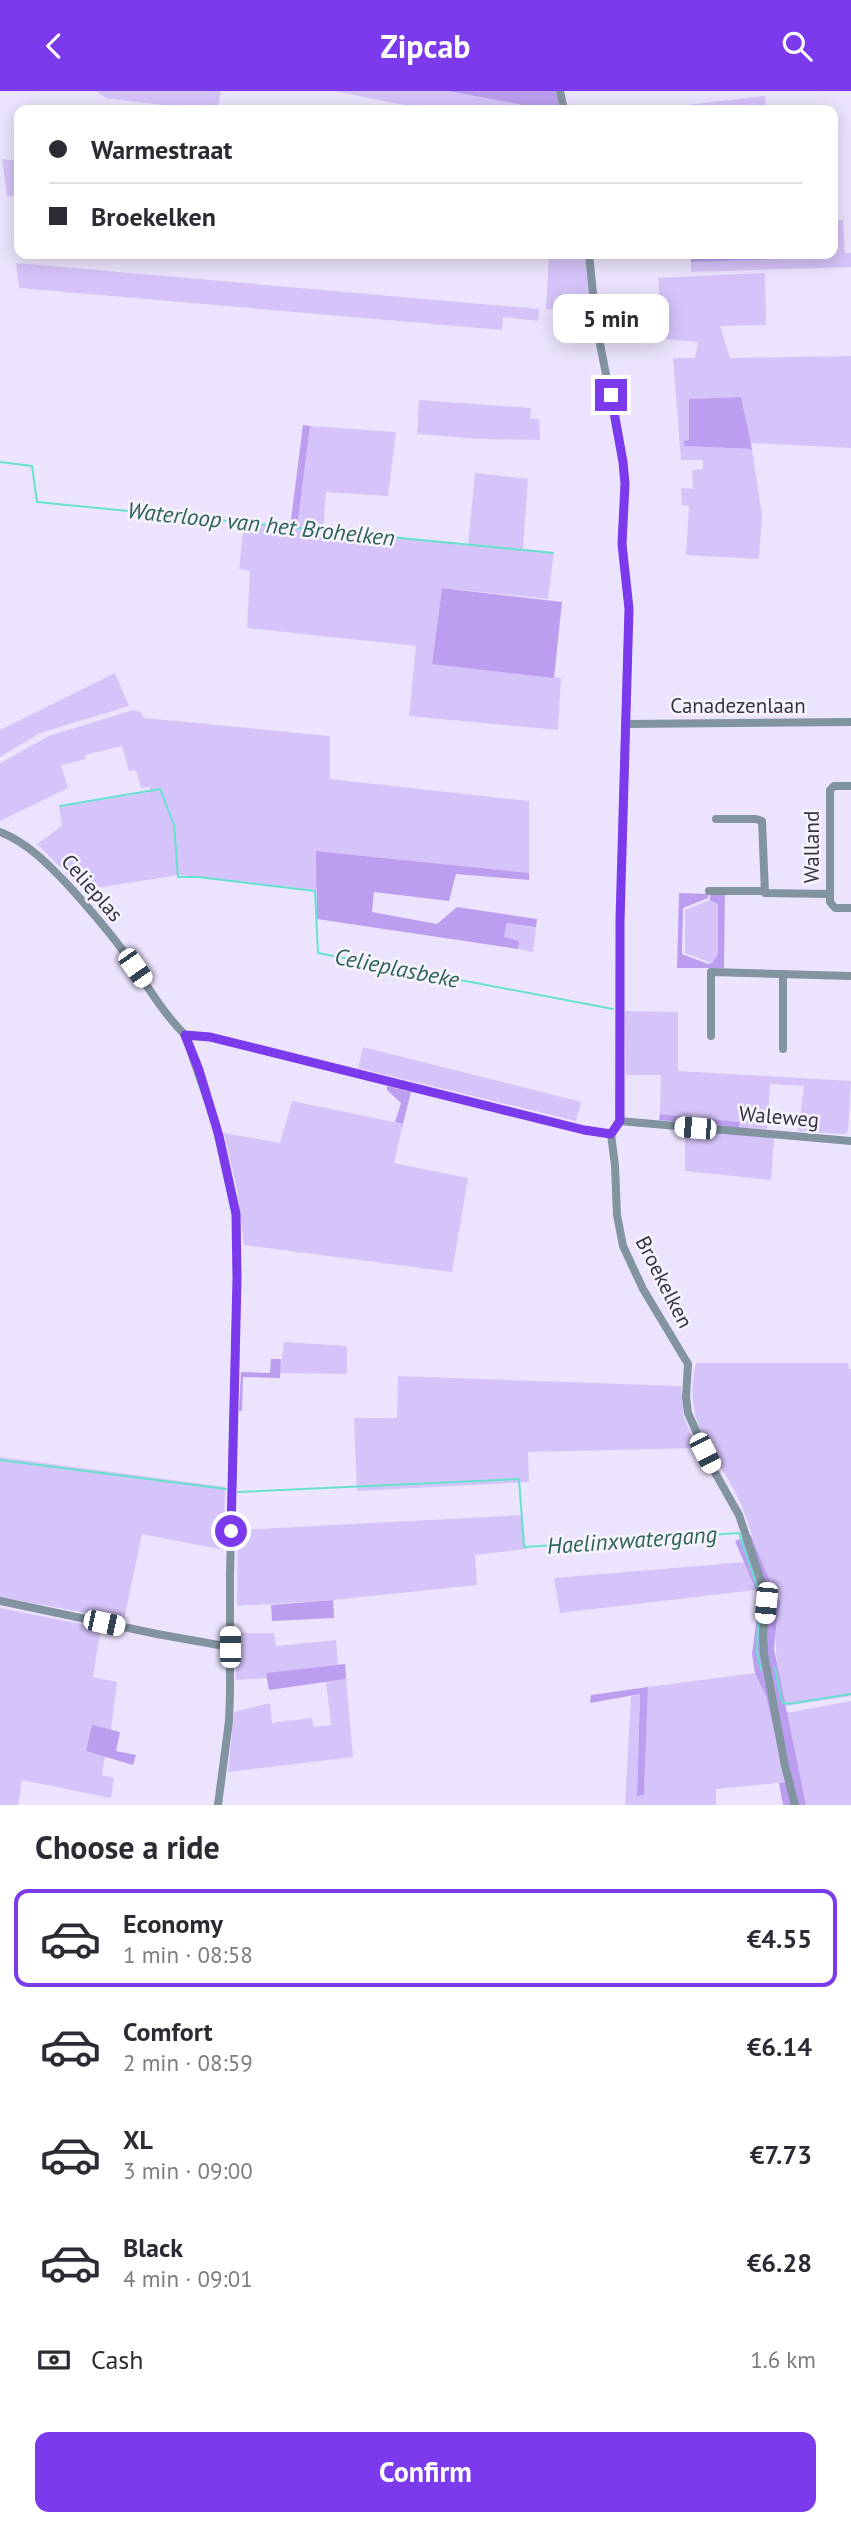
<!DOCTYPE html>
<meta charset="utf-8">
<style>
body{margin:0;font-family:"PT Sans",sans-serif;background:#f2f2f3;color:#2b2b33;height:100vh;display:flex;flex-direction:column;font-size:26px;white-space:nowrap}
*{box-sizing:border-box;margin:0}
p{font-size:23px;color:#7c7c81}
.icon{flex:none;width:38px;height:38px;fill:none;stroke:currentColor;stroke-width:2;stroke-linecap:round;stroke-linejoin:round}
.map{position:relative;height:1714px;overflow:hidden}
.drawer{display:flex;flex-direction:column;background:#fff;flex:1}
.drawer>*{flex:none}
.banner{position:absolute;left:14px;top:14px;width:824px;height:154px;border-radius:14px;box-shadow:0 4px 18px #0003;display:grid;align-content:center;height:154px;padding:0 35px;background:#fff}
.end{position:absolute;width:32px;height:32px;margin:-16px;border:9px solid #7c3aed;background:#fff;box-shadow:0 0 0 4px #fff}
.from{border-radius:50%}
.bubble{position:absolute;height:49px;border-radius:14px;background:#fff;box-shadow:0 4px 18px #0003;font-size:23px;font-weight:700;line-height:49px;text-align:center}
.car{position:absolute;width:21px;height:42px;margin:-21px -10px;border-radius:9px;box-shadow:0 0 5px 2px #0007;background:linear-gradient(#fff 24%,#345 0 40%,#fff 0 76%,#345 0 86%,#fff 0)}
.banner b{display:flex;align-items:center;gap:24px;height:66px;font-size:26px}
.banner b+b{border-top:2px solid #e1e1e2}
.banner i{width:18px;height:18px;background:#2b2b33}
ul{padding:0;list-style:none}
li{display:flex;align-items:center;gap:21px;height:98px;margin:0 14px 10px;padding:0 21px;border:4px solid transparent;border-radius:14px}
li div{flex:1}
li b{display:block;font-size:26px}
li em{font-style:normal;font-weight:700}
li.on{border-color:#7c3aed}
li>.icon{width:63px;height:63px;stroke-width:1.5}
h2{padding:0 35px;font-size:32px;line-height:84px}
.pay{display:flex;align-items:center;gap:18px;height:77px;padding:0 35px;font-size:26px}
.pay p{margin-inline-start:auto}
.button{display:flex;gap:14px;margin-top:auto;padding:14px 35px}
.button a{flex:1;height:80px;border-radius:14px;background:#7c3aed;color:#fff;font-size:28px;font-weight:700;line-height:80px;text-align:center}
header{display:flex;justify-content:space-between;align-items:center;height:91px;padding:0 35px;background:#7c3aed;color:#fff;font-size:32px;font-weight:700}
.map>svg:first-child{display:block}
.green{fill:#d5c4f9}
.forest{fill:#bb9eef}
.lines{fill:none;stroke-linecap:round;stroke-linejoin:round}
.stream{stroke:#64e2cc;stroke-width:2}
.minor{stroke:#8394a1;stroke-width:8}
.route{stroke:#7c3aed;stroke-width:9}
.labels{text-anchor:middle;stroke-width:5;stroke-linejoin:round;paint-order:stroke}
.street-label{font-size:21px;fill:#393444;stroke:#f7f4fd}
.water-label{font-size:23px;font-style:italic;fill:#2d6259;stroke:#f7f4fd}
</style>
<header><svg class="icon" aria-label="back" viewBox="0 0 24 24"><path d="M15 5l-7 7 7 7"/></svg>Zipcab<svg class="icon" aria-label="search" viewBox="0 0 24 24"><circle cx="10" cy="10" r="6"/><path d="M15 15l6 6"/></svg></header>
<div class="map">
<svg width="851" height="1714" viewBox="0 0 851 1714">
<rect width="100%" height="100%" fill="#ece4fe"/>
<g class="green">
<path d="M96,0h125l-4,19h-14l-97,-12z"/>
<path d="M335,0h113l102,19h-122z"/>
<path d="M765,5l1,14h-123z"/>
<path d="M2,68l17,2v36l-12,-1z"/>
<path d="M833,129h10l2,33h6v14l-160,5v-10l120,-4v-4h22z"/>
<path d="M549,163h36l8,59 -47,-4z"/>
<path d="M16,172l523,46 -1,12 -35,-4 -1,13 -483,-42z"/>
<path d="M765,182l1,52 -46,1 10,32 121,-2v92l-101,-5 -10,-46 -50,2 -1,41 -4,6 67,3 10,66 -3,44 -73,-4 3,-49 -7,-1 -1,-17 12,1 -1,-19 11,-1v-9h-22l-8,-102h22l3,-16 -35,-3 -5,-61z"/>
<path d="M419,309l112,8 -1,11h9l1,21 -61,-1 -62,-5z"/>
<path d="M310,335l86,6 -8,64 -62,-4 -3,39 145,13 7,-71 53,6 -5,70 31,3 -6,47 -106,-11 -10,75 129,15 -3,52 -149,-14 7,-70 -169,-18 3,-57 -11,-2 5,-46 53,5z"/>
<path d="M115,582l14,33 -89,27 -40,24v-27z"/>
<path d="M133,619l8,2 3,6 186,18v43l199,22v72l-212,-22v39l-138,-15 -96,15 -46,-46 25,-18 -3,-19 91,-15v-5l-9,1 -5,-18 -7,1 -7,-25 -37,9 1,4 -25,6 7,23 -68,33v-58l49,-27z"/>
<path d="M710,809l8,3v51l-6,9 -27,-10v-43z"/>
<path d="M507,832l29,4 -3,25 -15,-3 1,-8 -15,-3z"/>
<path d="M625,920l53,1v59l173,10 -3,51 -4,2 -46,-3 6,-45 -34,-2 -3,45 -28,-1 -1,-6 -78,-8 1,-39h-35z"/>
<path d="M363,956l218,55 -5,19 -218,-53z"/>
<path d="M292,1010l111,23 -9,39 74,15 -16,94 -208,-27 -7,-55 -13,-57 56,10z"/>
<path d="M685,1039l89,8 -3,42 -86,-9z"/>
<path d="M284,1251l63,4v28l-67,-1z"/>
<path d="M696,1272h152l1,7 2,-1v327l-66,10c-8,-40 -14,-63 -4,-104 -19,-28 -26,-63 -39,-95 -23,-55 -61,-77 -46,-144z"/>
<path d="M398,1285l283,10 3,32 13,30 -169,4 1,30 -172,9 -3,-73h43z"/>
<path d="M0,1366l225,30 -1,63 -82,-16 -18,86 -124,-23z"/>
<path d="M522,1424l4,34 -51,6 2,30 -144,15 -96,6 1,-76z"/>
<path d="M745,1471l11,28 -196,23 -6,-35z"/>
<path d="M0,1517l101,20 -8,49 24,5 -6,48 -19,-4 -6,25 19,5 -3,19 12,3 -3,20 -89,-18 -4,25h-18z"/>
<path d="M236,1542h38l2,13 60,-6 2,25 -72,8 1,5 -31,2z"/>
<path d="M755,1582l11,23 20,86 -70,7v16h-91l6,-109 9,-2 -3,101 7,-1 4,-107z"/>
<path d="M346,1588l7,78 -125,15 6,-60 36,-9 2,20 40,-5 2,9 17,-2 -5,-43z"/>
<path d="M851,1610v104h-45l-20,-92z"/>
</g>
<g class="forest">
<path d="M448,0h108l4,19h-10z"/>
<path d="M690,163h121v4l-120,4z"/>
<path d="M741,306l11,52 -68,-3v-5l5,-1v-41z"/>
<path d="M303,334l7,1 -13,102h-7z"/>
<path d="M442,497l120,14 -8,76 -122,-14z"/>
<path d="M316,760l213,22v7l-73,-6 -7,27 -75,-9 -2,20 65,12 20,-17 80,12 -1,8 -29,-4 -3,14 15,4 -1,8 -201,-30z"/>
<path d="M679,802l29,1v4l-25,10 -1,46 26,10 4,-1 6,-9v-50l-8,-4v-6h15l-1,74h-47z"/>
<path d="M387,995l24,6 -8,32 -8,-2 6,-19 -14,-13z"/>
<path d="M660,1023l79,8v6l-80,-8z"/>
<path d="M271,1268h10l-1,19 -37,-1 -1,34h-3l2,-39 29,1z"/>
<path d="M751,1444l23,57 7,10 -4,18 -3,29 32,156h-23l-4,-22 7,-1 -20,-86 -11,-23 -3,-19 6,-45 -2,-19 -21,-49z"/>
<path d="M333,1509l1,18 -62,3 -1,-16z"/>
<path d="M345,1573l1,15 -77,11 -3,-17z"/>
<path d="M648,1596l-4,108 -7,1 3,-102 -50,9 1,-8z"/>
<path d="M92,1634l28,7 -4,19 20,4 -3,10 -47,-14z"/>
</g>
<g class="lines">
<g class="stream">
<path d="M0,371l32,4 5,36 516,51"/>
<path d="M60,715l100,-17 14,36 4,52h20l117,14 3,62 295,56"/>
<path d="M0,1369l226,29"/>
<path d="M238,1401l281,-13 5,68 215,-14 20,59 -2,60 4,18"/>
<path d="M775,1577l7,34 6,2 63,-10"/>
</g>
<g class="minor">
<path d="M560,0l4,19"/>
<path d="M589,163l7,69 27,139 2,22 -3,60 7,65 -9,311 -1,201 -8,13 4,32 2,49 6,31 20,43 45,75 -2,33 2,16 25,56 26,46 24,72 3,16 -3,31 1,20 21,112 10,39"/>
<path d="M625,633l226,-2"/>
<path d="M851,695h-17l-4,4v112l5,6h16"/>
<path d="M716,728h40l6,2 3,72 64,1"/>
<path d="M0,741c28,11 48,32 68,53 19,21 39,44 56,67 20,28 37,59 61,83l25,2 374,93 27,4"/>
<path d="M709,800h55"/>
<path d="M783,883v75"/>
<path d="M185,944l30,87 21,92 1,65 -7,297v117l-1,28 -11,84"/>
<path d="M711,945v-64l140,4"/>
<path d="M619,1030l232,20"/>
<path d="M0,1510l157,33 73,13"/>
</g>
</g>
<g class="lines">
<path class="route" d="M231,1440l6,-252 -1,-65 -17,-78 -20,-66 -14,-35 25,2 374,93 27,4 9,-13v-201l9,-311 -7,-65 3,-60 -2,-22 -12,-67"/>
</g>
<g class="labels">
<g class="street-label">
<text x="738" y="622">Canadezenlaan</text>
<text transform="translate(812 756) rotate(-90)" y="7">Walland</text>
<text transform="translate(92 797) rotate(49)" y="7">Celieplas</text>
<text transform="translate(779 1026) rotate(5)" y="7">Waleweg</text>
<text transform="translate(664 1191) rotate(63)" y="7">Broekelken</text>
</g>
<g class="water-label">
<text transform="translate(261 433) rotate(6)" y="8">Waterloop van het Brohelken</text>
<text transform="translate(397 877) rotate(11)" y="8">Celieplasbeke</text>
<text transform="translate(632 1449) rotate(-4)" y="8">Haelinxwatergang</text>
</g>
</g>
</svg>
<i class="end from" style="left:231px;top:1440px"></i>
<i class="end" style="left:611px;top:304px"></i>
<div class="bubble" style="left:553px;top:203px;width:116px">5 min</div>
<i class="car" style="left:135px;top:877px;rotate:145deg"></i>
<i class="car" style="left:695px;top:1037px;rotate:275deg"></i>
<i class="car" style="left:705px;top:1362px;rotate:153deg"></i>
<i class="car" style="left:766px;top:1512px;rotate:185deg"></i>
<i class="car" style="left:104px;top:1532px;rotate:102deg"></i>
<i class="car" style="left:230px;top:1556px;rotate:0deg"></i>
<div class="banner">
<b><i class="from"></i>Warmestraat</b>
<b><i></i>Broekelken</b>
</div>
</div>
<section class="drawer">
<h2>Choose a ride</h2>
<ul>
<li class="on"><svg class="icon" aria-label="car" viewBox="0 0 24 24"><path d="M5 17H2v-5l4-1 3-4h7l3 4 3 1v5h-3M9 17h6M6 11h13"/><circle cx="7" cy="17" r="2"/><circle cx="17" cy="17" r="2"/></svg><div><b>Economy</b><p>1 min · 08:58</p></div><em>€4.55</em></li>
<li><svg class="icon" aria-label="car" viewBox="0 0 24 24"><path d="M5 17H2v-5l4-1 3-4h7l3 4 3 1v5h-3M9 17h6M6 11h13"/><circle cx="7" cy="17" r="2"/><circle cx="17" cy="17" r="2"/></svg><div><b>Comfort</b><p>2 min · 08:59</p></div><em>€6.14</em></li>
<li><svg class="icon" aria-label="car" viewBox="0 0 24 24"><path d="M5 17H2v-5l4-1 3-4h7l3 4 3 1v5h-3M9 17h6M6 11h13"/><circle cx="7" cy="17" r="2"/><circle cx="17" cy="17" r="2"/></svg><div><b>XL</b><p>3 min · 09:00</p></div><em>€7.73</em></li>
<li><svg class="icon" aria-label="car" viewBox="0 0 24 24"><path d="M5 17H2v-5l4-1 3-4h7l3 4 3 1v5h-3M9 17h6M6 11h13"/><circle cx="7" cy="17" r="2"/><circle cx="17" cy="17" r="2"/></svg><div><b>Black</b><p>4 min · 09:01</p></div><em>€6.28</em></li>
</ul>
<div class="pay"><svg class="icon" aria-label="cash" viewBox="0 0 24 24"><path d="M3 7h18v10H3z"/><circle cx="12" cy="12" r="2"/></svg>Cash<p>1.6 km</p></div>
<div class="button"><a>Confirm</a></div>
</section>
